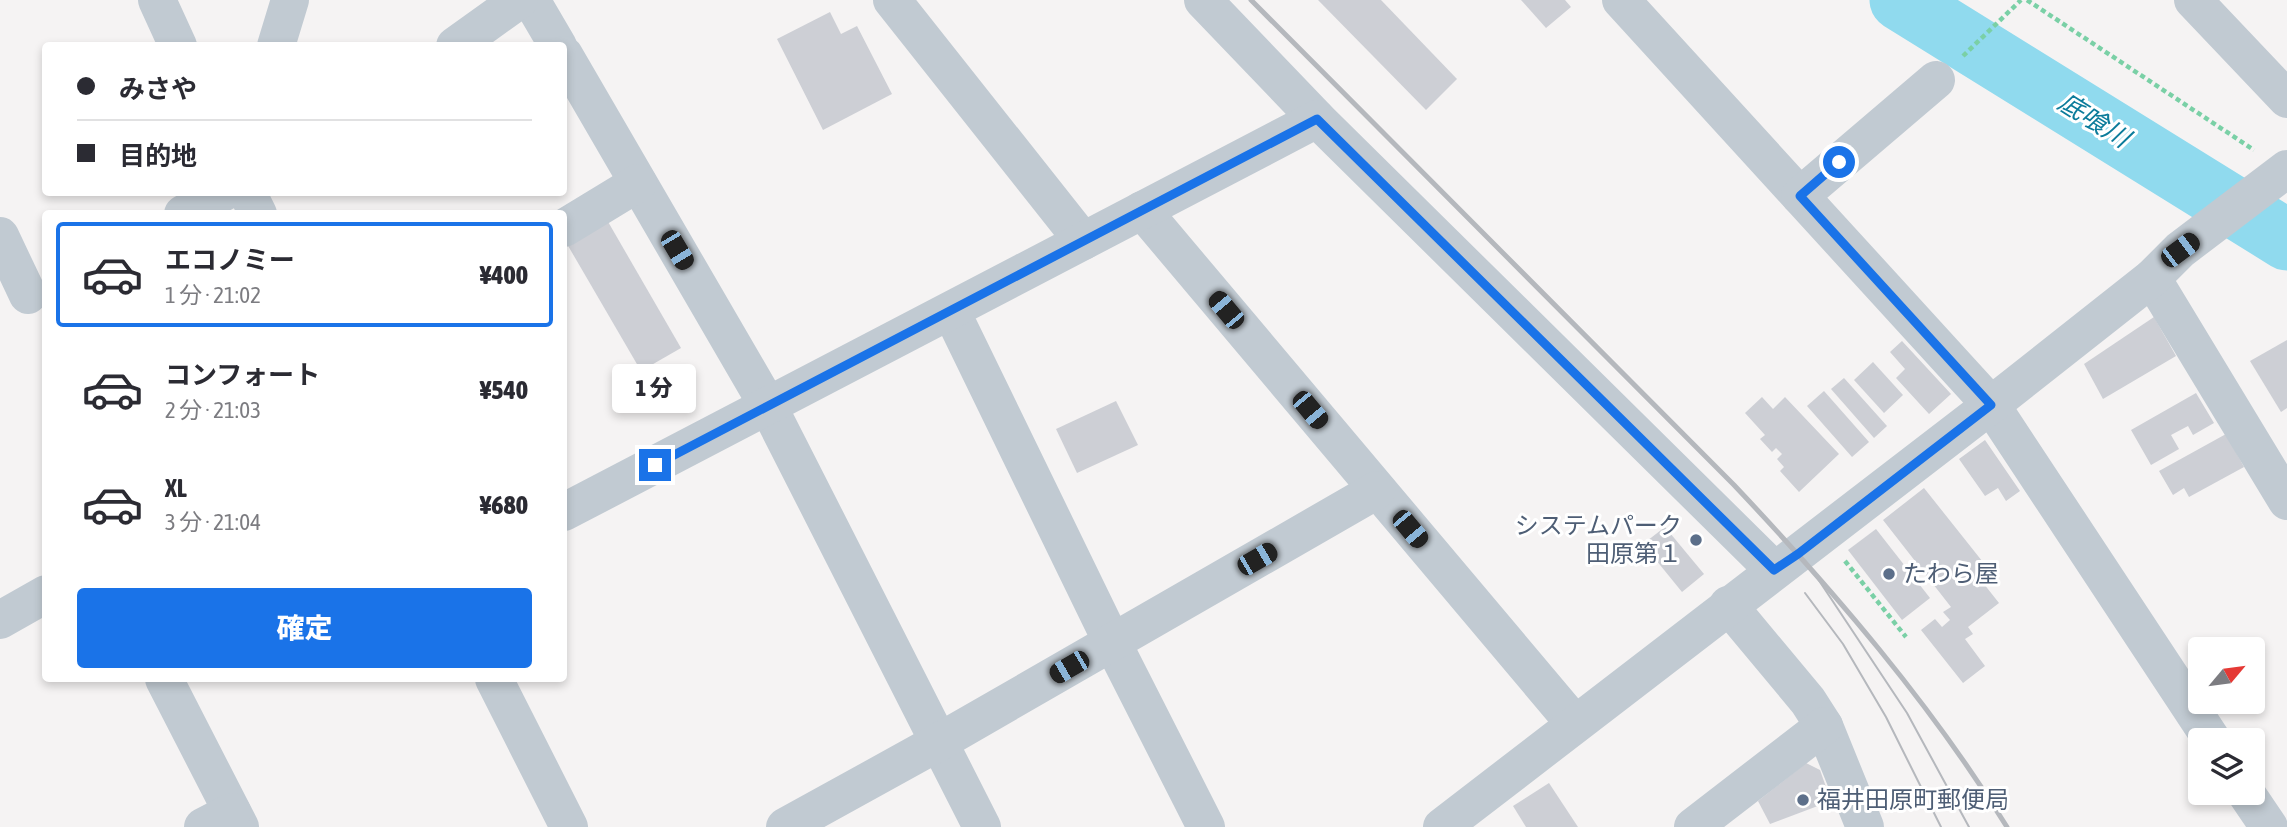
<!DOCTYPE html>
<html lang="ja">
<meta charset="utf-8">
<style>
body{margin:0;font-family:"Asap Condensed","Noto Sans JP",sans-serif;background:#f7f7f7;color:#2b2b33;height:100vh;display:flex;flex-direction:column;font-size:26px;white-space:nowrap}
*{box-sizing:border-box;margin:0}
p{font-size:23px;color:#7c7c81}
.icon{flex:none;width:38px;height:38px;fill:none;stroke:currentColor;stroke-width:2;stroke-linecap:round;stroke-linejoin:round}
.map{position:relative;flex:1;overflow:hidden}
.details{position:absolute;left:42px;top:210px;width:525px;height:472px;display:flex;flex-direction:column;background:#fff;border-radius:7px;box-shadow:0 4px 10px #0003}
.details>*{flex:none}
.banner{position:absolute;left:42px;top:42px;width:525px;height:154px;border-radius:7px;box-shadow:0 4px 10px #0003;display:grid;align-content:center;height:154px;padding:0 35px;background:#fff}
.needle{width:46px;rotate:61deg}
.tools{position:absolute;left:2188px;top:637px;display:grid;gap:14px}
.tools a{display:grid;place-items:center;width:77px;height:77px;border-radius:7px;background:#fff;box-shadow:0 4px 10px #0003;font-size:35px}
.end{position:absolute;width:32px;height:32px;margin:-16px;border:9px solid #1a73e8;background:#fff;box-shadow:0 0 0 4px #fff}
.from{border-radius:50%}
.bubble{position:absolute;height:49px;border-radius:7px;background:#fff;box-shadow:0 4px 10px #0003;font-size:23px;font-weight:800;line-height:49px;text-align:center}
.car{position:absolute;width:21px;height:42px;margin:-21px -10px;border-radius:9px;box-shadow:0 0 5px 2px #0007;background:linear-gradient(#222 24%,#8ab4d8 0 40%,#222 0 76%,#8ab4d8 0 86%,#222 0)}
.banner b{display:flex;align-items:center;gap:24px;height:66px;font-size:26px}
.banner b+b{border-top:2px solid #e1e1e2}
.banner i{width:18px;height:18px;background:#2b2b33}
ul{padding:12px 0 0;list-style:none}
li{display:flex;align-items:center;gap:21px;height:105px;margin:0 14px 10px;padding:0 21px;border:4px solid transparent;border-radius:7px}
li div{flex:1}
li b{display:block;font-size:26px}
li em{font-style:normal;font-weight:800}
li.active{border-color:#1a73e8}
li>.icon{width:63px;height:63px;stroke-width:1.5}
.primary-button{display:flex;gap:14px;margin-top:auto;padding:14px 35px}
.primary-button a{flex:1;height:80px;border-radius:7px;background:#1a73e8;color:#fff;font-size:28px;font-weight:800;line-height:80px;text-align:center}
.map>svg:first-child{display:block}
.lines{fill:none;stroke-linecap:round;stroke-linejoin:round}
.river{stroke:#90daee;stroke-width:61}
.building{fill:#cdcfd5}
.path{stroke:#7ad0a6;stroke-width:4.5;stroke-dasharray:5 3.5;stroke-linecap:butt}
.minor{stroke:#c1cad2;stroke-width:38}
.tram{stroke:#b5b8bd;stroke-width:2}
.rail{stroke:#b5b8bd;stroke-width:5}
.route{stroke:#1a73e8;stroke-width:9}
.service-dot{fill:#5c6f8a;stroke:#fff;stroke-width:2.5}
.labels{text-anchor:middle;stroke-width:6;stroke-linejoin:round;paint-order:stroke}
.service-label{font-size:24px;fill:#4e5e75;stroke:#fff;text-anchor:start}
.water-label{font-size:26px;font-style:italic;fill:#0c7c9b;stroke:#fff}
</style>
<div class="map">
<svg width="2287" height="827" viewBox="0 0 2287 827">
<rect width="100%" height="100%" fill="#f5f3f3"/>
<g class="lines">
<path class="river" d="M1900,0l387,240"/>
</g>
<g class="building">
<path d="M1318,0h63l76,79 -31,31z"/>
<path d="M1521,0h44l6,7 -25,21z"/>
<path d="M830,12l11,22 16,-8 35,68 -69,36 -46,-91z"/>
<path d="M607,220l74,128 -40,23 -74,-127z"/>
<path d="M2154,317l22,39 -73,43 -19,-35z"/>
<path d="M2287,340v68l-6,4 -31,-51z"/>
<path d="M1902,341l49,53 -22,20 -33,-36 9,-9 -15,-17z"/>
<path d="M1873,362l30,33 -19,18 -30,-33z"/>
<path d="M1844,378l43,48 -13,12 -43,-49z"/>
<path d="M1824,391l45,51 -17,15 -45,-51z"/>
<path d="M2196,393l18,30 -21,12 -5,-9 -17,9 8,14 -28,16 -20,-35z"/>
<path d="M1762,397l11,12 12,-12 54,57 -40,38 -19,-21 4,-4 -7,-8 5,-5 -6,-6 -4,4 -12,-13 5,-4 -20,-22z"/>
<path d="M1116,401l22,44 -61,28 -21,-44z"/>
<path d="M2226,434l18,33 -55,30 -5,-9 -11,7 -14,-24z"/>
<path d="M1985,440l35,51 -14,10 -8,-13 -13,8 -26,-37z"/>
<path d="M1924,488l66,83 -10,8 19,24 -31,24 5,7 -8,5 20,27 -22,17 -42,-53 14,-11 7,8 8,-7 -7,-8 8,-5 -68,-87z"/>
<path d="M1665,527l39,47 -22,18 -39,-48z"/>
<path d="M1876,529l54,69 -28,22 -54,-70z"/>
<path d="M1806,763l14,7 11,31 -61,23 -12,-23z"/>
<path d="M1549,783l29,44h-52l-13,-21z"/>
</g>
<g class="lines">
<g class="path">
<path d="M2027,0l227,150"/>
<path d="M1963,56l58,-56"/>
<path d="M1845,561l61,76"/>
</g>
<g class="minor">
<path d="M157,0l21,46"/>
<path d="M531,0l27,46"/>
<path d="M892,0l191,241"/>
<path d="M1203,0l114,119 457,451"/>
<path d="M1621,0l370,405 221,335"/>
<path d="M2193,0l94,99"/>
<path d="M276,46l14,-46"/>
<path d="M455,46l64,-46"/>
<path d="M564,55l204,351 214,421"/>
<path d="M247,192l11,22"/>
<path d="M1800,196l136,-116"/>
<path d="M1142,210l433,514"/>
<path d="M183,214l41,-22"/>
<path d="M564,228l74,-45"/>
<path d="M0,236l28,59"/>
<path d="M2152,278l135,223"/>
<path d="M951,311l161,331 94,185"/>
<path d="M564,512l753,-393"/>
<path d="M1728,605l80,96 16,25 41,101"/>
<path d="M0,620l46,-26"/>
<path d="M164,679l76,148"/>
<path d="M494,679l75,148"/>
<path d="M2246,793l23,34"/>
<path d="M203,827l29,-15"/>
<path d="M785,827l154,-85 438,-252"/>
<path d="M1442,827l549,-422 161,-127 28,-28 107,-81"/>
<path d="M1693,827l131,-101"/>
</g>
<g class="tram">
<path d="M1818,579l89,134 62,114"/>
<path d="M1805,593l38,51 43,73 55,110"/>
</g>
<path class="rail" d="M1251,0l483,485c99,105 197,219 273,342"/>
</g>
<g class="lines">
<path class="route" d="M655,465l662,-346 457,451 24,-16 193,-149 -191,-209 39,-34"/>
</g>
<g class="service-dot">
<circle cx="1696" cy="540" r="7"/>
<circle cx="1889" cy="574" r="7"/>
<circle cx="1803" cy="800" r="7"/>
</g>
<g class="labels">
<g class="service-label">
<text x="1682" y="534" text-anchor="end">システムパーク<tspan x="1682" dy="28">田原第１</tspan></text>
<text x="1903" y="582">たわら屋</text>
<text x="1817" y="808">福井田原町郵便局</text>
</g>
<g class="water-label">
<text transform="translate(2094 120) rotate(32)" y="9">底喰川</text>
</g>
</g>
</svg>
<div class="tools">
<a><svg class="needle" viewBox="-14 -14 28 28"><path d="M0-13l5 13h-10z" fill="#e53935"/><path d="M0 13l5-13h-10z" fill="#7c7c81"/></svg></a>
<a><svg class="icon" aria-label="layers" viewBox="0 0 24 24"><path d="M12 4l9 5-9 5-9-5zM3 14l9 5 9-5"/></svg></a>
</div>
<i class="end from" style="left:1839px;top:162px"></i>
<i class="end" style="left:655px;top:465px"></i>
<div class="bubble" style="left:612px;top:364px;width:84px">1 分</div>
<i class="car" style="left:677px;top:250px;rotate:149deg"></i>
<i class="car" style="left:2180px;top:250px;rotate:53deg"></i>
<i class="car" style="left:1226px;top:310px;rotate:320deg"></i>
<i class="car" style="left:1310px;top:410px;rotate:140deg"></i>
<i class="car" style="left:1410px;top:529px;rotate:140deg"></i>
<i class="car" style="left:1257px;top:559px;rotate:60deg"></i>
<i class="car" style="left:1069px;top:667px;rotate:240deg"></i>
<div class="banner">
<b><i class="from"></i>みさや</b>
<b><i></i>目的地</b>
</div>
<section class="details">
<ul>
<li class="active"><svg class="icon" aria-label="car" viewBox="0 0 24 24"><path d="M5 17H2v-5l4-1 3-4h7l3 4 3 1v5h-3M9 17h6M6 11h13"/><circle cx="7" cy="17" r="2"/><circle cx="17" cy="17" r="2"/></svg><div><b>エコノミー</b><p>1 分 · 21:02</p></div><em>¥400</em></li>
<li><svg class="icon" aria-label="car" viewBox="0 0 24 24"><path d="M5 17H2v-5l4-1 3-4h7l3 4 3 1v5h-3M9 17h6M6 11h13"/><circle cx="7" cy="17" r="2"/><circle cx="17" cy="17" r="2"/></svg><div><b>コンフォート</b><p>2 分 · 21:03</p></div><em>¥540</em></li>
<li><svg class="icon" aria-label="car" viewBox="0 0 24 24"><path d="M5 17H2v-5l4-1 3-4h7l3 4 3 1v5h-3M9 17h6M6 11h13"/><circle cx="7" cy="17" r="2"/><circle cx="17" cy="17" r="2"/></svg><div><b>XL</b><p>3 分 · 21:04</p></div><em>¥680</em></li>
</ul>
<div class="primary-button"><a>確定</a></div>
</section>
</div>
